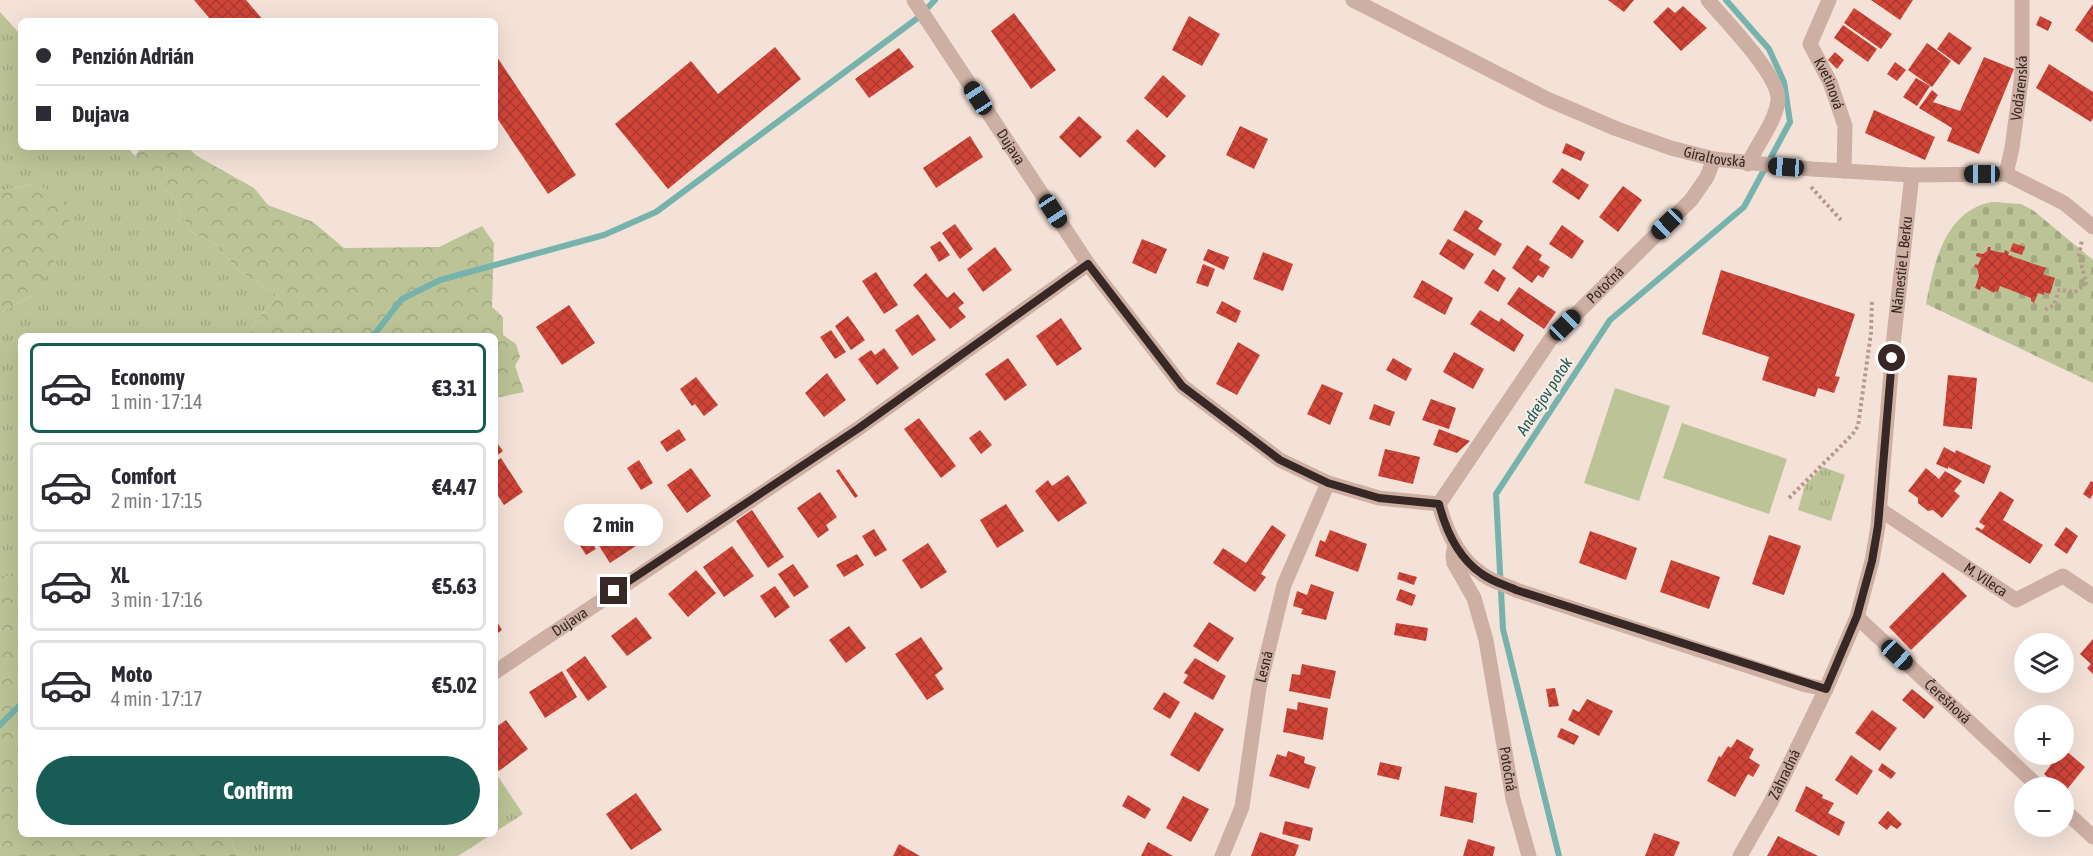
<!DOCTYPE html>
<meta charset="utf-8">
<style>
body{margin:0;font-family:"Asap Condensed",sans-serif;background:#f2f2f3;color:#2b2b33;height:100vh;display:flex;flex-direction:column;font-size:22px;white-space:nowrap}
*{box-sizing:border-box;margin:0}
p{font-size:20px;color:#7c7c81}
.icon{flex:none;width:33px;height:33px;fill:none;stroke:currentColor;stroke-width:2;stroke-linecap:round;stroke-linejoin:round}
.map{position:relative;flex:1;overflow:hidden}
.details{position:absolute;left:18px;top:333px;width:480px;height:504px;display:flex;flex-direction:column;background:#fff;border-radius:9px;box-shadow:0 6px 24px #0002}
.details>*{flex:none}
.hud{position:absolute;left:18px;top:18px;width:480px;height:132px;border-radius:9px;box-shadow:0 6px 24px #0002;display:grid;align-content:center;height:132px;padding:0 18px;background:#fff}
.controls{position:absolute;left:2014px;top:633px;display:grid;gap:12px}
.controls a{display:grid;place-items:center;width:60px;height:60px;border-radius:50%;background:#fff;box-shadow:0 6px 24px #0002;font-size:30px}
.end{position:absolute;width:27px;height:27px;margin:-14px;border:8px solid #372826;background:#fff;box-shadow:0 0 0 3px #fff}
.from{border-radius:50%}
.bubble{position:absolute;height:42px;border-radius:21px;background:#fff;box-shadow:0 6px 24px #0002;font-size:20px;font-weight:700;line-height:42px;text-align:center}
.car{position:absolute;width:18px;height:36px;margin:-18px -9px;border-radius:8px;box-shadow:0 0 4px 2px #0007;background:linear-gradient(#222 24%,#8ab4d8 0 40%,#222 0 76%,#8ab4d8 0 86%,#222 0)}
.hud b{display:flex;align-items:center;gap:21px;height:57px;font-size:22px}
.hud b+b{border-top:2px solid #e1e1e2}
.hud i{width:15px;height:15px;background:#2b2b33}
ul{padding:10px 0 0;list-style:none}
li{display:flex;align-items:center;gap:18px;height:90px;margin:0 12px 9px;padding:0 6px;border:3px solid #e1e1e2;border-radius:9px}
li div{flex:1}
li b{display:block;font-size:22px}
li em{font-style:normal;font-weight:700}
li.active{border-color:#185c56}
li>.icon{width:54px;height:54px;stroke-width:1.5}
.cta{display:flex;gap:12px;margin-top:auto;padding:12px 18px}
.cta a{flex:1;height:69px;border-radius:36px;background:#185c56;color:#fff;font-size:24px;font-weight:700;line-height:69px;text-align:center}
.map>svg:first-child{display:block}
.grass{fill:url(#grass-tufts)}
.forest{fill:url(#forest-crowns)}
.cemetery{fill:url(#cemetery-stones)}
.garden{fill:#bcc497}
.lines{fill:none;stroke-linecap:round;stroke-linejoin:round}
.stream{stroke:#75b3ac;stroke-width:6}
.building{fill:url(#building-cross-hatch)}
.path{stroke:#b9998d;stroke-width:4;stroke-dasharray:3 3;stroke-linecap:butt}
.minor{stroke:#cdafa3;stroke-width:15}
.route{stroke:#372826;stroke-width:8}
.labels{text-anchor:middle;stroke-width:4.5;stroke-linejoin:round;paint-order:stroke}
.street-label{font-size:15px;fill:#372826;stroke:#fbede5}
.water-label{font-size:16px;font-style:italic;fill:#185c56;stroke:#fbede5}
</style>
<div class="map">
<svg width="2093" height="856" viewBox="0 0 2093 856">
<defs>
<pattern id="grass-tufts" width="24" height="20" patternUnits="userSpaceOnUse" patternTransform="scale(1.5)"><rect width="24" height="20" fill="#bcc497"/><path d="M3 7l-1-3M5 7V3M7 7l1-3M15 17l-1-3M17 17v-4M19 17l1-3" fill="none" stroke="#a2a882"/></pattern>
<pattern id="forest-crowns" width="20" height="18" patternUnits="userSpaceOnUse" patternTransform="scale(1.5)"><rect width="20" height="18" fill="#bcc497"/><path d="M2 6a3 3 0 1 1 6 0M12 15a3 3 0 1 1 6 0" fill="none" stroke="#a2a882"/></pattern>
<pattern id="cemetery-stones" width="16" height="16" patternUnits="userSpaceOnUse" patternTransform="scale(1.5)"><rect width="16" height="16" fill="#bcc497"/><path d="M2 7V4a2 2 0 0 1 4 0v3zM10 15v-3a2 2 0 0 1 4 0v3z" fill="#a2a882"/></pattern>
<pattern id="building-cross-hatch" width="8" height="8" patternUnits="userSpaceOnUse" patternTransform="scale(1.5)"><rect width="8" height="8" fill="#d14539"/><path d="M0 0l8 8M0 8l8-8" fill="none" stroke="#aa3a30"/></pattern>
</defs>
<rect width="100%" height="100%" fill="#f4e2d8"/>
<g class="grass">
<path d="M0,12l21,23v112h106l8,9 4,17 33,22 18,36 26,14 23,26 39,25 -25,28 -3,12h-229v230l-21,16v-269l32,-17 1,-112 -33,7z"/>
<path d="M1823,467l22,8 -14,46 -33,-11 7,-25z"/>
<path d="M495,772l28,42 -28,18z"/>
<path d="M229,834h263l-34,22h-217l-6,-5z"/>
</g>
<g class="forest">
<path d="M141,147h46l10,9 57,32 14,17 45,17 31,26 95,-1 43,-21 12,17 -2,64 11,10v18l13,9 4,13 -5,9 9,26 -29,6v-62h-245l3,-12 25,-28 -39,-25 -23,-26 -26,-14 -18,-36 -34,-22 -3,-17z"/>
<path d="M33,184c34,11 32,18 38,51l-39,61 -32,17v-122z"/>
<path d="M21,566v268h208l6,17 6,5h-241v-274z"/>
</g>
<path class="cemetery" d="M1992,202l29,2 13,7 59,49v123l-167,-79c8,-40 18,-93 66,-102z"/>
<g class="garden">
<path d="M1615,388l55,18 -31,95 -55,-18z"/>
<path d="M1682,423l105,36 -18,55 -106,-36z"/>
</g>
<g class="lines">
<g class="stream">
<path d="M373,336l29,-37 38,-19 164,-45 52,-23 263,-195 16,-17"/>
<path d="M0,725l21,-21"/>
<path d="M1559,856l-56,-227 -7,-135 114,-174 134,-113 46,-85 -6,-40 -15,-33 -43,-49"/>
</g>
</g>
<g class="building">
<path d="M194,0h52l18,21h-52z"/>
<path d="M1608,0h26l-10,12z"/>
<path d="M1871,0h42l-13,20z"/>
<path d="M2093,4v39l-18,-13z"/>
<path d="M1683,6l24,22 -26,23 -28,-29 15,-15 7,6z"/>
<path d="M1854,8l38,26 -11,15 -37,-26z"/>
<path d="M1014,13l42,57 -25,19 -40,-58z"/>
<path d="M1189,16l31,18 -18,32 -30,-16z"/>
<path d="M2040,16l12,6 -4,9 -12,-6z"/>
<path d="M1843,25l34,24 -9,13 -34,-24z"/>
<path d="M1949,32l23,16 -13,17 -22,-16z"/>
<path d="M1927,43l24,18 -19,26 -24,-17z"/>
<path d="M775,47l26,32 -133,110 -53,-65 76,-63 27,33z"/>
<path d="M899,48l15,19 -45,31 -14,-19z"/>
<path d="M1835,52l9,8 -7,9 -9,-9z"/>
<path d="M495,54l81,121 -28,19 -53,-79z"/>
<path d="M1984,57l30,12 -35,85 -32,-13 5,-13 -33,-20 13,-18 6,5 -5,7 27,9z"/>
<path d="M1895,62l11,8 -9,11 -10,-7z"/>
<path d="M2049,64l44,28v26l-2,4 -55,-34z"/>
<path d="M1163,75l23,21 -19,22 -23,-20z"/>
<path d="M1916,78l14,8 -13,20 -14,-9z"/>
<path d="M1874,110l61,27 -10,23 -60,-27z"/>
<path d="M1079,116l23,21 -22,21 -21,-21z"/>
<path d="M1240,126l28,13 -14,30 -28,-14z"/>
<path d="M1137,129l29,27 -11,12 -29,-27z"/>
<path d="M970,136l13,21 -47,31 -13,-20z"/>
<path d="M1566,143l19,9 -4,9 -19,-8z"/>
<path d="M1562,168l27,17 -10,15 -27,-18z"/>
<path d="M1623,186l19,14 -24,32 -19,-15z"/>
<path d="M1465,210l18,11 -5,8 24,15 -7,12 -42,-26z"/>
<path d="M955,224l18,25 -13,10 -18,-26z"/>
<path d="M1562,225l22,16 -12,18 -23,-15z"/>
<path d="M1142,239l25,10 -11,25 -24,-11z"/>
<path d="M1448,239l26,15 -10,16 -25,-16z"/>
<path d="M940,241l10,14 -11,7 -9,-15z"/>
<path d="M2013,243l12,4 -3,8 -12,-4z"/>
<path d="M1527,245l15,10 -3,5 11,7 -7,11 -5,-3 -6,8 -20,-15z"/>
<path d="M995,247l17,23 -29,22 -16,-23z"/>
<path d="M1988,247h3l-1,3 14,3 1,-3 4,2 -1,3 38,13 -3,6 12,4 -5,16 -6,-2v3l-6,-2 -4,10 -3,-2v-3l-31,-12 -2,6 -3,-1 -1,2 -13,-7 -1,4 -5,-2 4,-12 -2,-8 -3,-1 1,-3 3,1 3,-7 -5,-2 1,-3 6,1 4,-3z"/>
<path d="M1208,249l21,8 -5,13 -21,-10z"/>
<path d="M1263,252l30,12 -10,27 -30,-12z"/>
<path d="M1203,264l12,5 -7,18 -12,-4z"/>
<path d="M1493,269l13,9 -8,14 -14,-9z"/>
<path d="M1721,270l134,44 -20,62 5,1 -6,16 -16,-5 -3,9 -53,-17 7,-23 -67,-23z"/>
<path d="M876,272l22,33 -14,9 -22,-33z"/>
<path d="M926,273l21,25 7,-6 10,11 -6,5 8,9 -16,12 -37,-44z"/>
<path d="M1422,280l31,18 -8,17 -32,-18z"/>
<path d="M1519,287l37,25 -12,17 -37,-25z"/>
<path d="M1222,301l19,10 -5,12 -20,-10z"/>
<path d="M569,305l26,38 -33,22 -26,-38z"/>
<path d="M1480,310l19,12 2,-4 23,17 -10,17 -44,-28z"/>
<path d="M918,314l18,26 -24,16 -17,-26z"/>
<path d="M848,316l17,24 -14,10 -16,-24z"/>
<path d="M1061,318l21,31 -25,17 -21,-30z"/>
<path d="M831,330l15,22 -11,7 -15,-22z"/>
<path d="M1238,342l22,13 -23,40 -21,-11z"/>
<path d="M884,348l15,20 -22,17 -19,-26 13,-9 4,5z"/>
<path d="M1454,352l30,17 -11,20 -30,-17z"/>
<path d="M1008,358l19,27 -22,16 -20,-27z"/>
<path d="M1393,358l19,11 -6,12 -20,-11z"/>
<path d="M827,373l19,27 -22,17 -19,-24z"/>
<path d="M1948,375l29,3 -5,51 -29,-3z"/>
<path d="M696,377l22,28 -14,11 -9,-12 -3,2 -12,-17z"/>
<path d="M1322,384l21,9 -13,32 -23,-11z"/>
<path d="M1431,399l25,9 -7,21 -27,-9z"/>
<path d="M1374,404l21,8 -5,14 -21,-7z"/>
<path d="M919,418l37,48 -15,12 -37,-49z"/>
<path d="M679,429l7,11 -19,12 -7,-10z"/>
<path d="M1439,429l31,12 -13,12 -24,-8z"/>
<path d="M980,430l12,15 -11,9 -12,-16z"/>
<path d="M495,440l8,11 -8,6z"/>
<path d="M1944,447l11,6 1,-3 35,16 -7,18 -36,-17v2l-12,-5z"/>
<path d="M1385,449l35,8 -7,27 -35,-8z"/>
<path d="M501,458l22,34 -19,13 -9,-14v-29z"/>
<path d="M639,460l14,23 -12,7 -14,-22z"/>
<path d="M691,468l20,28 -24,17 -20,-28z"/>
<path d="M1926,468l13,11 6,-8 17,10 -8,10 6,5 -18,22 -9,-8 -5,1 -10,-8v-5l-10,-7z"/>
<path d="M839,469l19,27 -3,2 -19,-27z"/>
<path d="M1068,475l19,28 -29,19 -23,-31 13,-11 4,6z"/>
<path d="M2091,481l2,1v12l-3,5 -7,-5z"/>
<path d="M2000,491l14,9 -11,20 40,25 -13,19 -55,-35 2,-2 5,3 3,-4 -6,-4z"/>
<path d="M820,492l17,25 -11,8 3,5 -11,8 -21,-30z"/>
<path d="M1006,504l18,27 -27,17 -17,-28z"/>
<path d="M752,510l32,47 -16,11 -32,-47z"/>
<path d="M617,518l19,28 -26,17 -18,-28z"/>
<path d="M579,523l17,26 -10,6 -16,-25z"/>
<path d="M1272,525l14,10 -25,39 5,3 -11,15 -42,-29 10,-15 23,15z"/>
<path d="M2066,527l12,9 -11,18 -13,-9z"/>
<path d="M874,529l13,21 -12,7 -13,-21z"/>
<path d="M1330,530l37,14 -9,28 -43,-16 5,-16 5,2z"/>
<path d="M1590,531l47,17 -11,32 -47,-17z"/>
<path d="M1769,535l32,11 -17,49 -32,-11z"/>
<path d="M928,543l19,29 -26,17 -19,-29z"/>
<path d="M732,546l22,30 -30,21 -21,-30z"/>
<path d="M857,554l7,11 -20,12 -8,-12z"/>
<path d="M1671,560l49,17 -11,32 -49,-17z"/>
<path d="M793,564l16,23 -15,10 -16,-23z"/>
<path d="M696,570l20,23 -28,24 -20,-23z"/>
<path d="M1399,572l18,5 -3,8 -17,-6z"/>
<path d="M1943,572l24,24 -56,54 -22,-23z"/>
<path d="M1311,584l23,8 -8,28 -25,-6 2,-5 -10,-3 4,-15 10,4z"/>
<path d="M775,586l15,21 -15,11 -15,-22z"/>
<path d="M1400,589l16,6 -4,11 -16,-6z"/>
<path d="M636,617l16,21 -25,18 -16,-20z"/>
<path d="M495,618l7,12 -7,5z"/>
<path d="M1209,622l25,16 -16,24 -25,-16z"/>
<path d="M1396,623l32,5 -2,13 -32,-6z"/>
<path d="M849,626l17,22 -20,15 -17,-23z"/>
<path d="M921,637l22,32 -8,6 9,14 -17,11 -32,-46z"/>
<path d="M2093,639v35l-6,-6 4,-4 -11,-10z"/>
<path d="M585,656l22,31 -19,14 -22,-31z"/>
<path d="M1195,658l31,18 -13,24 -30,-17 5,-8 -4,-2z"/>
<path d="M1302,664l34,7 -6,28 -41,-8 3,-17 8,1z"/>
<path d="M562,671l15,26 -32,21 -16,-26z"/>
<path d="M1555,688l4,18 -10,1 -3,-18z"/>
<path d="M1912,689l22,18 -10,12 -22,-19z"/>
<path d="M1164,692l16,10 -10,17 -17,-10z"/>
<path d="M1587,699l26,12 -14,25 -31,-16 5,-11 6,3z"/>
<path d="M1298,702l30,6 -5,32 -40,-8 4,-24 10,2z"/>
<path d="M1872,710l25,18 -17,23 -25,-18z"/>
<path d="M1195,712l29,17 -25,43 -29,-17z"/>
<path d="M506,720l22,29 -29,22 -4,-6v-37z"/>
<path d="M1561,728l18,8 -5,9 -17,-8z"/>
<path d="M1737,739l17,10 -5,9 11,7 -7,12 -5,-3 -13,23 -28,-16 12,-25 2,1 7,-11 3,2z"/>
<path d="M2064,749l21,18 -21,26v-5h-4l-16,-14 15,-20h5z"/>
<path d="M1288,751l17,6 -1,6 12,4 -7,22 -40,-13 8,-22 9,3z"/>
<path d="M1851,755l22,16 -16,24 -22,-15z"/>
<path d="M1380,762l22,5 -3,13 -22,-5z"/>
<path d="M1882,763l14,10 -5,6 -13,-9z"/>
<path d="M1445,786l32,7 -4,30 -33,-7z"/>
<path d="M1806,786l17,9 -1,3 12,5 -6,10 17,9 -6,14 -44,-25z"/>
<path d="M636,793l26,37 -31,20 -25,-36z"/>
<path d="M1128,795l23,14 -6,10 -23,-13z"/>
<path d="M1183,796l26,13 -18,33 -25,-14z"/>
<path d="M1888,811l14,13 -5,5 -6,-4 -4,5 -9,-7z"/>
<path d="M1285,821l28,7 -3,13 -28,-7z"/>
<path d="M1260,832l39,13 -4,11h-44z"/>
<path d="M1654,833l26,9 -6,14h-29z"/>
<path d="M1778,836l40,20h-51z"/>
<path d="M1468,839l27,8 -2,9h-30z"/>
<path d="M1148,842l25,14h-32z"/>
<path d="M899,844l21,12h-27z"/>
</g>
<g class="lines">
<g class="path">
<path d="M1811,187l30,33"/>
<path d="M2045,310l9,-5 5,-15 16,2 11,-9 -7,-28 3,-15"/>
<path d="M1789,498l63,-63 6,-9 13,-93 1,-34"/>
</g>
<g class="minor">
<path id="s1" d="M914,0l174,264 94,122 98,74 48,23 51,15 60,6"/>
<path id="s2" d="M1353,0l194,99 70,30 54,19 43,11 98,10 100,6 94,-1 58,29 29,24"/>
<path d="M1708,0c17,21 72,75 70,101 -3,22 -21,43 -30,63"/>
<path id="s3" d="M1829,0l-19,44 20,38 15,44 -1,45"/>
<path id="s4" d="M2006,174l6,-26 10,-74v-74"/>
<path d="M1439,504c7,27 19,54 43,70 9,7 23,11 34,16l290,95 20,4"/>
<path id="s5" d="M1439,504l111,-164 141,-140 16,-23 7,-18"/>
<path id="s6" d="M1879,509l137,91 47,-24 30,20"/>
<path id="s7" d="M1455,544l-2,11 1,8 20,35 12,42 27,159 16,57"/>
<path id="s8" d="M1857,617l183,171"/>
<path id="s9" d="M495,672l364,-244 229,-164"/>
<path d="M2064,810l29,27"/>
<path id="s10" d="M1222,856l20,-49 17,-119 25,-103 44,-102"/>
<path id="s11" d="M1740,856l31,-54 55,-113 31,-72 15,-56 6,-35 16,-190 18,-161"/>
</g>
</g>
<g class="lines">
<path class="route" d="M614,591l245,-163 229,-164 94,122 98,74 48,23 51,15 60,6c7,27 19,54 43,70 9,7 23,11 34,16l310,99 31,-73 15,-55 6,-35 14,-168"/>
</g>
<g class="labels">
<g class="street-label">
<text dy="5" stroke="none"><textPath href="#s3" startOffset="92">Kvetinová</textPath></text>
<text dy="5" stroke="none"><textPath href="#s4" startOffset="87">Vodárenská</textPath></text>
<text dy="5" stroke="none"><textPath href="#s1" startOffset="176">Dujava</textPath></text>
<text dy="5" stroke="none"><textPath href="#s2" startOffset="396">Giraltovská</textPath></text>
<text dy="5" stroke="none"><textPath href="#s11" startOffset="622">Námestie L. Berku</textPath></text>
<text dy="5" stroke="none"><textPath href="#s5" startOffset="276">Potočná</textPath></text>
<text dy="5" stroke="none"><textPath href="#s6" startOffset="128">M. Vileca</textPath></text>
<text dy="5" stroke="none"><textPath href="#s9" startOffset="90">Dujava</textPath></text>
<text dy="5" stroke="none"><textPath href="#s10" startOffset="195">Lesná</textPath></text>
<text dy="5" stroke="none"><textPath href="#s8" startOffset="124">Čerešňová</textPath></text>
<text dy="5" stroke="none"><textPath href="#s7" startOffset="234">Potočná</textPath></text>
<text dy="5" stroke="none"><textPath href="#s11" startOffset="93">Záhradná</textPath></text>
</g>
<g class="water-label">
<text transform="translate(1544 396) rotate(-57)" y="6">Andrejov potok</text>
</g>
</g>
</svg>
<div class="controls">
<a><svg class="icon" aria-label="layers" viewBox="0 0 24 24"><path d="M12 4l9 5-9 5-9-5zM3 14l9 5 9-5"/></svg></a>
<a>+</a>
<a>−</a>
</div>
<i class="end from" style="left:1892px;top:358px"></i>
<i class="end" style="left:614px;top:591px"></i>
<div class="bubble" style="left:564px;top:504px;width:99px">2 min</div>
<i class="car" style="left:978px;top:98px;rotate:327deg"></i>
<i class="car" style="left:1786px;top:167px;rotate:274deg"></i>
<i class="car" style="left:1982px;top:174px;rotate:270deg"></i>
<i class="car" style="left:1053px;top:211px;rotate:147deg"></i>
<i class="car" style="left:1667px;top:224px;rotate:226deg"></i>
<i class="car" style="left:1565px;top:325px;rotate:45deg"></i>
<i class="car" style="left:1897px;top:655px;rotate:133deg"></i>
<div class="hud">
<b><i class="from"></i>Penzión Adrián</b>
<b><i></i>Dujava</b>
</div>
<section class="details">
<ul>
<li class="active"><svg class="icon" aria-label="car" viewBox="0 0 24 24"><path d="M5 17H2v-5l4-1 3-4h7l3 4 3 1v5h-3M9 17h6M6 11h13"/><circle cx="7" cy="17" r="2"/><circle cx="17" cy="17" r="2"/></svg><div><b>Economy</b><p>1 min · 17:14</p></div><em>€3.31</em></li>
<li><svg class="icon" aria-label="car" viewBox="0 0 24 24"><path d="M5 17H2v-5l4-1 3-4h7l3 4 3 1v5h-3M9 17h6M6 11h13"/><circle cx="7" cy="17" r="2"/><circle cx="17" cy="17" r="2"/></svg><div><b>Comfort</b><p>2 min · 17:15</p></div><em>€4.47</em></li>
<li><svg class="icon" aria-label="car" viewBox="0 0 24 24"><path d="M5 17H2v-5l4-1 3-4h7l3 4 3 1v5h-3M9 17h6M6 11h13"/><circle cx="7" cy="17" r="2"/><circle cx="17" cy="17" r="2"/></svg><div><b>XL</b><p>3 min · 17:16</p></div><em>€5.63</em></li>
<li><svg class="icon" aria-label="car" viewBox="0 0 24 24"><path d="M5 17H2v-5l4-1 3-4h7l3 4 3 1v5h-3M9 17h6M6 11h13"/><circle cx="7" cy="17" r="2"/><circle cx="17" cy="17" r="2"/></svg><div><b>Moto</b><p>4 min · 17:17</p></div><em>€5.02</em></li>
</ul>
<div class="cta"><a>Confirm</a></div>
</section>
</div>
